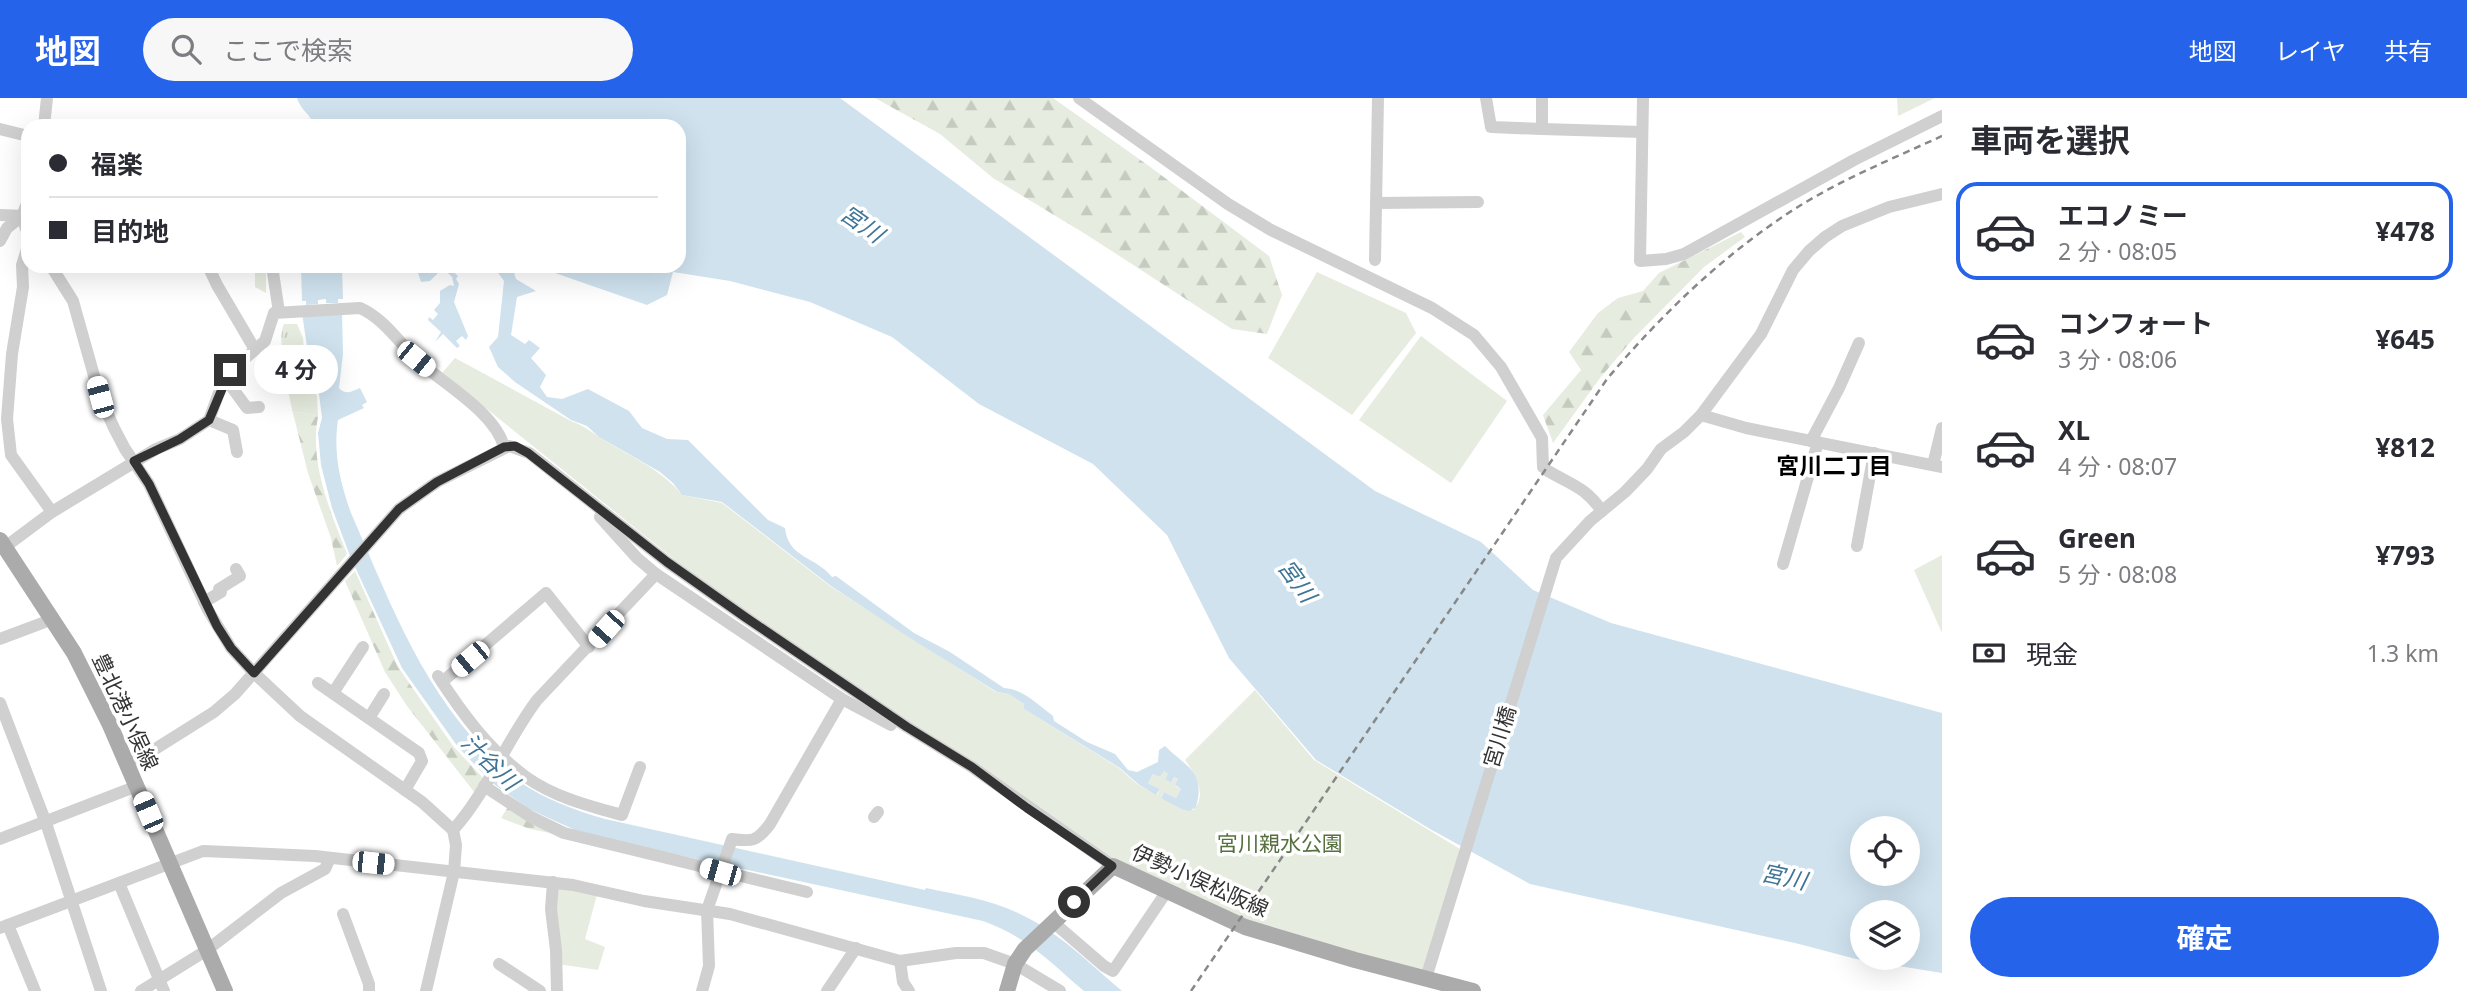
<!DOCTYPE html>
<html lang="ja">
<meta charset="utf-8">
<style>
body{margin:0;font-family:"Noto Sans","Noto Sans JP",sans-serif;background:#f7f7f7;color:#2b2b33;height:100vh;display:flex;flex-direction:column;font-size:26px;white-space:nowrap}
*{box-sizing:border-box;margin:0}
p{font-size:23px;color:#7c7c81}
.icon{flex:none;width:38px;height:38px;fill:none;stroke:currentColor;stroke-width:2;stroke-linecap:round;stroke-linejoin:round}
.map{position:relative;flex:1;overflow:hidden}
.drawer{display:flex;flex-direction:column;background:#fff;width:525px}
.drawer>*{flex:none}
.hud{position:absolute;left:21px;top:21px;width:665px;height:154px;border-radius:21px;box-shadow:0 7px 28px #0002;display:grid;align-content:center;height:154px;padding:0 28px;background:#fff}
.tools{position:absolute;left:1850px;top:718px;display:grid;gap:14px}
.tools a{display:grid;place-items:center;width:70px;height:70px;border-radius:50%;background:#fff;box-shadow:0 7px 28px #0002;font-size:35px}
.end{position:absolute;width:32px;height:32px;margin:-16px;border:9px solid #333;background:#fff;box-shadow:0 0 0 4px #fff}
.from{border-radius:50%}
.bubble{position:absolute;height:49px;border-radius:24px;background:#fff;box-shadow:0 7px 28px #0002;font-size:23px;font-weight:700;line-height:49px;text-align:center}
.car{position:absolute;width:21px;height:42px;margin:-21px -10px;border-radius:9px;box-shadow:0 0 5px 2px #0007;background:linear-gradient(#fff 24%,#345 0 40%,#fff 0 76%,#345 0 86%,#fff 0)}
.hud b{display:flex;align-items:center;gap:24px;height:66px;font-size:26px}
.hud b+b{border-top:2px solid #e1e1e2}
.hud i{width:18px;height:18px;background:#2b2b33}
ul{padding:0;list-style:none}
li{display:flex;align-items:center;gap:21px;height:98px;margin:0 14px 10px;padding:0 14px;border:4px solid transparent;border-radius:21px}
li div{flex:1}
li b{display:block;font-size:26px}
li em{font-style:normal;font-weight:700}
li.selected{border-color:#2563eb}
li>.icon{width:63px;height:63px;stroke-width:1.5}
h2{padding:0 28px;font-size:32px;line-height:84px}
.pay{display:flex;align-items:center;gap:18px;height:77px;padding:0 28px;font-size:26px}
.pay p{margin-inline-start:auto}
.button{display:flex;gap:14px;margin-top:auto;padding:14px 28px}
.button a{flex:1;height:80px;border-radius:42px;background:#2563eb;color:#fff;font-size:28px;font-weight:700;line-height:80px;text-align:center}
header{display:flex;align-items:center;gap:42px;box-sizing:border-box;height:98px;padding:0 35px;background:#2563eb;color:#fff}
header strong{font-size:33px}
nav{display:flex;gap:38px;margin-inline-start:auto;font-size:24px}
.search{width:490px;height:63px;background:#f7f7f7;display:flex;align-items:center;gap:18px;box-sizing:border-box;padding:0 24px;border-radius:38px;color:#7c7c81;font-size:26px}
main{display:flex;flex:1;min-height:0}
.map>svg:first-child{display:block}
.grass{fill:url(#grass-tufts)}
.forest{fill:url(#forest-firs)}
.park{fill:#e6ecdf}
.water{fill:#cfe2ee;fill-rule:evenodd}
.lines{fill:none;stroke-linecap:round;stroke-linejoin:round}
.minor{stroke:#d0d0d0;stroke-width:12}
.major{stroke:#ababab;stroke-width:16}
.rail{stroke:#888;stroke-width:2.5;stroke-dasharray:7 5;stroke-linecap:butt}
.route{stroke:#333;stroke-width:9}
.labels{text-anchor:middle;stroke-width:7;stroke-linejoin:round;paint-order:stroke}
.street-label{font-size:21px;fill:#333;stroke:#fff}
.park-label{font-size:21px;fill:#56703f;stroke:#fff}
.water-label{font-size:23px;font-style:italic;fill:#3f7597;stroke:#fff}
.neighbourhood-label{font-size:23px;font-weight:bold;fill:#000;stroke:#fff}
</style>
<header>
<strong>地図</strong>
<div class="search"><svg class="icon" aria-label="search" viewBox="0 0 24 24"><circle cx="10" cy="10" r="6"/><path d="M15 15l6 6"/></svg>ここで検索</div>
<nav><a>地図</a><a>レイヤ</a><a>共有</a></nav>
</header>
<main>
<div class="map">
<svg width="1942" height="893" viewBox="0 0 1942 893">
<defs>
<pattern id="grass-tufts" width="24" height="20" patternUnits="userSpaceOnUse" patternTransform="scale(1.75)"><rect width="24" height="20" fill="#e6ecdf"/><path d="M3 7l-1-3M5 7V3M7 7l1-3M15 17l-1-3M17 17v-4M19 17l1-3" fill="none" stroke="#c6cbc0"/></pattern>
<pattern id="forest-firs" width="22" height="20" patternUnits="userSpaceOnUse" patternTransform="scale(1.75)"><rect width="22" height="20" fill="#e6ecdf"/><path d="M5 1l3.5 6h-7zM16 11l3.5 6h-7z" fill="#c6cbc0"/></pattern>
</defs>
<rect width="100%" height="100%" fill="#fff"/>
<path class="grass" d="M284,226h13l6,14 2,26 5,19 7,13 1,21 -16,-5 -9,1c-4,-18 -17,-74 -9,-89z"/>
<g class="forest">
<path d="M875,0h178l96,68 120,90 13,39 -15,39 -35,-5 -145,-94 -94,-57 -53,-44z"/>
<path d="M1741,134l4,5 -41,30 -71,72 -33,39 -47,65 -10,-28 38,-45 -12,-18 29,-39 20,-15 25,-7 16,-18z"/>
<path d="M255,168h11v27l-11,-6z"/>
<path d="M302,314l16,5c-9,46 13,96 29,137l-10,12 -6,-28 -23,-65 -15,-60z"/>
<path d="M355,473l43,96 55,79 31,33 -9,14 -68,-87 -22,-34 -40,-91z"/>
<path d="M508,709l47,27 -25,-5 -29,-11z"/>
</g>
<g class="park">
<path d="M1897,0h38l-37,18z"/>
<path d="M1317,174l89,41 10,20 -64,82 -84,-57z"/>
<path d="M1421,238l86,65 -56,82 -92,-63z"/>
<path d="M455,260l116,63c16,6 24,14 38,22 26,16 54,28 73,52l40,8 108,83 166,106 13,2 15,10v5l95,59 18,16 20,11 3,-6 -12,-6 5,-9 7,3 4,-6 4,3 -3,5 6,4 3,-6 5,3 -4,6 6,3 -5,9 -12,-6 -3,5 20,12 12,1c15,-14 2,-37 -8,-50l70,-70 59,70 146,89 -37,128 -187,-53 -69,-33 -69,-41 -191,-123 -232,-167 -233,-187z"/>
<path d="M1942,457v78l-28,-63z"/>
<path d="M553,784l45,9 -13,48 20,8 -7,23 -40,-6z"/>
</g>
<g class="water">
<path d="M297,0h543l535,393 106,51 52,48 78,33 331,90v260l-86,-14 -57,-15 -269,-60 -100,-55 -114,-69 -87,-102 -62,-123 -74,-71 -114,-60 -87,-67 -82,-35 -80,-21 -57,-9 -6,23 -20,10 -112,-39h144v-140h-365c-3,-12 -13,-15 -17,-28zM1862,730h46v45h-46zM1862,814h46v45h-46z"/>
<path d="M301,168h41l1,33h-5v4h-12v-4l-8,1v4l-12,1v-4h-4z"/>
<path d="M434,168l4,7 -8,8 -9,1 -5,-15z"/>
<path d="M441,168h6l11,10 -2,3 3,5 -5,18 14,34 -2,4 -4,-4 -6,5 4,5 -3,2 -14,-14 -8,8 6,-10 -13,-12 1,-3 4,3 5,-6 -4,-4 6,-7v-12l10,-6 4,1 -2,-9z"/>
<path d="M493,168h19l4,13 20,12 -19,6 -6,38 14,9 4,-4 11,8 -9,10 15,17 -6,12 7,10 15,2 26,-10 41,22 13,17 25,11 21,1 80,80 17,8c3,30 30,28 47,49l4,-1 78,57 36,19 54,36c19,1 34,17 49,28l1,5 33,21 28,12 13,16 9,2 21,-10 1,-12 6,-4c21,21 41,25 31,61l-6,4 -9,-2 -20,-11 3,-6 12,6 5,-9 -6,-4 3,-6 -4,-2 -3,6 -6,-4 3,-5 -4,-3 -4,6 -7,-3 -5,9 12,6 -4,6 -18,-11 -18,-16 -96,-59v-5l-15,-10 -12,-2 -87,-54 -79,-52 -109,-84 -40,-7 -9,-12 -13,-11 -61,-35 -12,-11 -16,-6 -56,-38 -17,-15 -9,-20 9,-10 6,-56z"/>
<path d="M342,213l1,43 -4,34c7,8 13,3 21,0l7,14 -5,3 2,3 -26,12c-5,33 2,62 13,93 42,96 77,194 161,263 26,21 62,34 93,43l320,71 1,-2c33,7 68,12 98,28 37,18 67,49 98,75h-38c-34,-29 -58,-55 -101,-70l-346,-75 -62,-16 -46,-21 -38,-27 -33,-35 -56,-79 -52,-112 -18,-48 -11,-43 -3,-32 4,-15 -3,-24 -8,-20 -9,-61z"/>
</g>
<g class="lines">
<g class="minor">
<path d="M1079,0l149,106 43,26 161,78 42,27 27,32 41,71 1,29"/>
<path d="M1486,0l5,29 51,2v-31"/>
<path d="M1643,0l-3,163 26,-2 18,-5 170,-94 88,-44"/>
<path d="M44,28l3,-28"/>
<path d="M0,31l28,7"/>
<path d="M1542,31l100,3"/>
<path d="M1376,105l102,-1"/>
<path d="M0,117l24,1"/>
<path d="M22,118l6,19"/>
<path d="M0,143l7,-13 15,-12 6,-15"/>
<path d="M28,148l-6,19 1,22 -11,67 -5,65 4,36 41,57"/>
<path d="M1375,162l3,-162"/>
<path d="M51,168l22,35 27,96 14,31 11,21 24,35 59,126 23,38 23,25 46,43 122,86 31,28 3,15 -2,27 -28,119"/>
<path d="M208,168l9,19 37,63"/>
<path d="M272,168l7,46"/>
<path d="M225,280l22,30 12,-1"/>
<path d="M1701,317l45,13 196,39"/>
<path d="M209,322l24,10 4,22"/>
<path d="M1811,343l28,-53 20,-45"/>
<path d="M1933,367l9,-37"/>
<path d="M1548,373c24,14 37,16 54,40"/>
<path d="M600,419l37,41 19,16 186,125"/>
<path d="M1857,448l17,-93"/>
<path d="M5,449l47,-35 76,-46 28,-17 24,-10 29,-19 16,-44 40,-35 9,-28 86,-5c23,10 39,34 56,51 26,24 79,53 88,88"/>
<path d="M1783,466l35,-122"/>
<path d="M204,504l17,-10 -2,-3 21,-13 -4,-7"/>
<path d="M0,541l53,-20"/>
<path d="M438,578c24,37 51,74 88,101 28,20 63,29 96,38l18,-48"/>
<path d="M442,584l104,-89 43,54"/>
<path d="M318,585l101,70 3,8 -17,29"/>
<path d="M333,595l30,-46"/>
<path d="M0,605l46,120 55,168"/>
<path d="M369,620l15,-24"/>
<path d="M128,668l86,-54 21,-18 164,-185 38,-27 72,-36 20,7 138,109 78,55 162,110 65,40 141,99"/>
<path d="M484,688l47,31 33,16 243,59"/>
<path d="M874,719l4,-5"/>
<path d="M453,732c35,-39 53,-89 84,-130l119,-126"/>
<path d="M0,741l137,-53"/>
<path d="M553,784l-2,27 5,41 1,41"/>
<path d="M119,785l45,108"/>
<path d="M343,816l26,70v7"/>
<path d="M1053,824l51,44 9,5 54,-80"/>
<path d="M8,827l27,66"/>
<path d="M0,830l203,-77 112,5 258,29 71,16 86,13 170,47 56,-8h28l31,11 45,27"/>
<path d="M900,863l3,21 6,9"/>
<path d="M499,866l41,27"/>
<path d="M1426,880l130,-420 34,-37 35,-29 22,-23 14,-20 23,-17 17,-17 60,-81 32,-64 16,-19 16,-14 17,-11 47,-19 53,-13"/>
<path d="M141,893l66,-41 74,-57 44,-24 5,-11"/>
<path d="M702,893l7,-25 -2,-56 25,-71c21,3 25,2 38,-15l72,-125 49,26"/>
<path d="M827,893l29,-43"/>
</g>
<g class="major">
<path d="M0,442l74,113 36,72 115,266"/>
<path d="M1007,893l8,-27 10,-15 88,-83 132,61 110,33 118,31"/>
</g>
<path class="rail" d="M1191,893l416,-612c55,-65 115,-123 186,-169 47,-30 99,-51 149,-74"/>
</g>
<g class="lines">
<path class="route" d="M230,272l-21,50 -29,19 -46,22 15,23 68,142 14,22 23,25 145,-164 38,-27 67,-35 11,-1 13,7 139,109 78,55 162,110 65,40 55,41 85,58 -38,36"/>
</g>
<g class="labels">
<g class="street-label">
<text transform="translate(125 614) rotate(65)" y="7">豊北港小俣線</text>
<text transform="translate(1500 639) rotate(-73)" y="7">宮川橋</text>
<text transform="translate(1200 783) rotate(24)" y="7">伊勢小俣松阪線</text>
</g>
<g class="park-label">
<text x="1280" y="753">宮川親水公園</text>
</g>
<g class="water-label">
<text transform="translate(862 126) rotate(35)" y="8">宮川</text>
<text transform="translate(1297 483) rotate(54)" y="8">宮川</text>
<text transform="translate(490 664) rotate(44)" y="8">汁谷川</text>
<text transform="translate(1784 779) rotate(12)" y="8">宮川</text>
</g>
<g class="neighbourhood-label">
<text x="1834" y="376">宮川二丁目</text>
</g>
</g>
</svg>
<div class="tools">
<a><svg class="icon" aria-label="locate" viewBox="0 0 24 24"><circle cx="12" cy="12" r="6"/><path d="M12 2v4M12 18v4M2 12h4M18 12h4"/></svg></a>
<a><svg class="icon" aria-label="layers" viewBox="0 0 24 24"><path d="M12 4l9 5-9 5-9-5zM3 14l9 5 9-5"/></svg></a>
</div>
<i class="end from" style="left:1074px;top:804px"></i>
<i class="end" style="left:230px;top:272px"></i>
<div class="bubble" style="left:254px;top:247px;width:84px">4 分</div>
<i class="car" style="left:416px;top:261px;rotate:129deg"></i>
<i class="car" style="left:100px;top:299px;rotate:345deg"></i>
<i class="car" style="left:606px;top:531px;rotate:222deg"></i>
<i class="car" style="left:470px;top:561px;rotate:230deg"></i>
<i class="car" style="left:148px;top:714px;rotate:337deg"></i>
<i class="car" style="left:373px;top:765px;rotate:96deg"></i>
<i class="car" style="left:720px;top:774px;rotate:286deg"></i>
<div class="hud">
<b><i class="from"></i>福楽</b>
<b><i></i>目的地</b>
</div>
</div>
<section class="drawer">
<h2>車両を選択</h2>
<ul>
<li class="selected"><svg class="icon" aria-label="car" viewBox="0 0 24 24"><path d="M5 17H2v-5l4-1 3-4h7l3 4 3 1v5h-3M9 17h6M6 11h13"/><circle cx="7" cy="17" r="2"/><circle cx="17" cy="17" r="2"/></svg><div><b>エコノミー</b><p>2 分 · 08:05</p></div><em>¥478</em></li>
<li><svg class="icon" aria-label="car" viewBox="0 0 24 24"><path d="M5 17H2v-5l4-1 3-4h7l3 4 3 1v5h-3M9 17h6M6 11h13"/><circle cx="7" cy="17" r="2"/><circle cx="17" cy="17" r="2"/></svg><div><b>コンフォート</b><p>3 分 · 08:06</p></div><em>¥645</em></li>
<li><svg class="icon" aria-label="car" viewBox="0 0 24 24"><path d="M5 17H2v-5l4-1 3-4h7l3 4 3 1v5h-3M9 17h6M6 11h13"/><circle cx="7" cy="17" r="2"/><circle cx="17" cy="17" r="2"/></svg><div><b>XL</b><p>4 分 · 08:07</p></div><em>¥812</em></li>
<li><svg class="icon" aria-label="car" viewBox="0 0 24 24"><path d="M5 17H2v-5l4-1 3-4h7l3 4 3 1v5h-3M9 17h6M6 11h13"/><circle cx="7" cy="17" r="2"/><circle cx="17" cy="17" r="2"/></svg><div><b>Green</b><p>5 分 · 08:08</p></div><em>¥793</em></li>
</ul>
<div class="pay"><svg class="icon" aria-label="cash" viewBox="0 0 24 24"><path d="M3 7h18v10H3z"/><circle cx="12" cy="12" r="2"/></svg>現金<p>1.3 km</p></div>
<div class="button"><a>確定</a></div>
</section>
</main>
